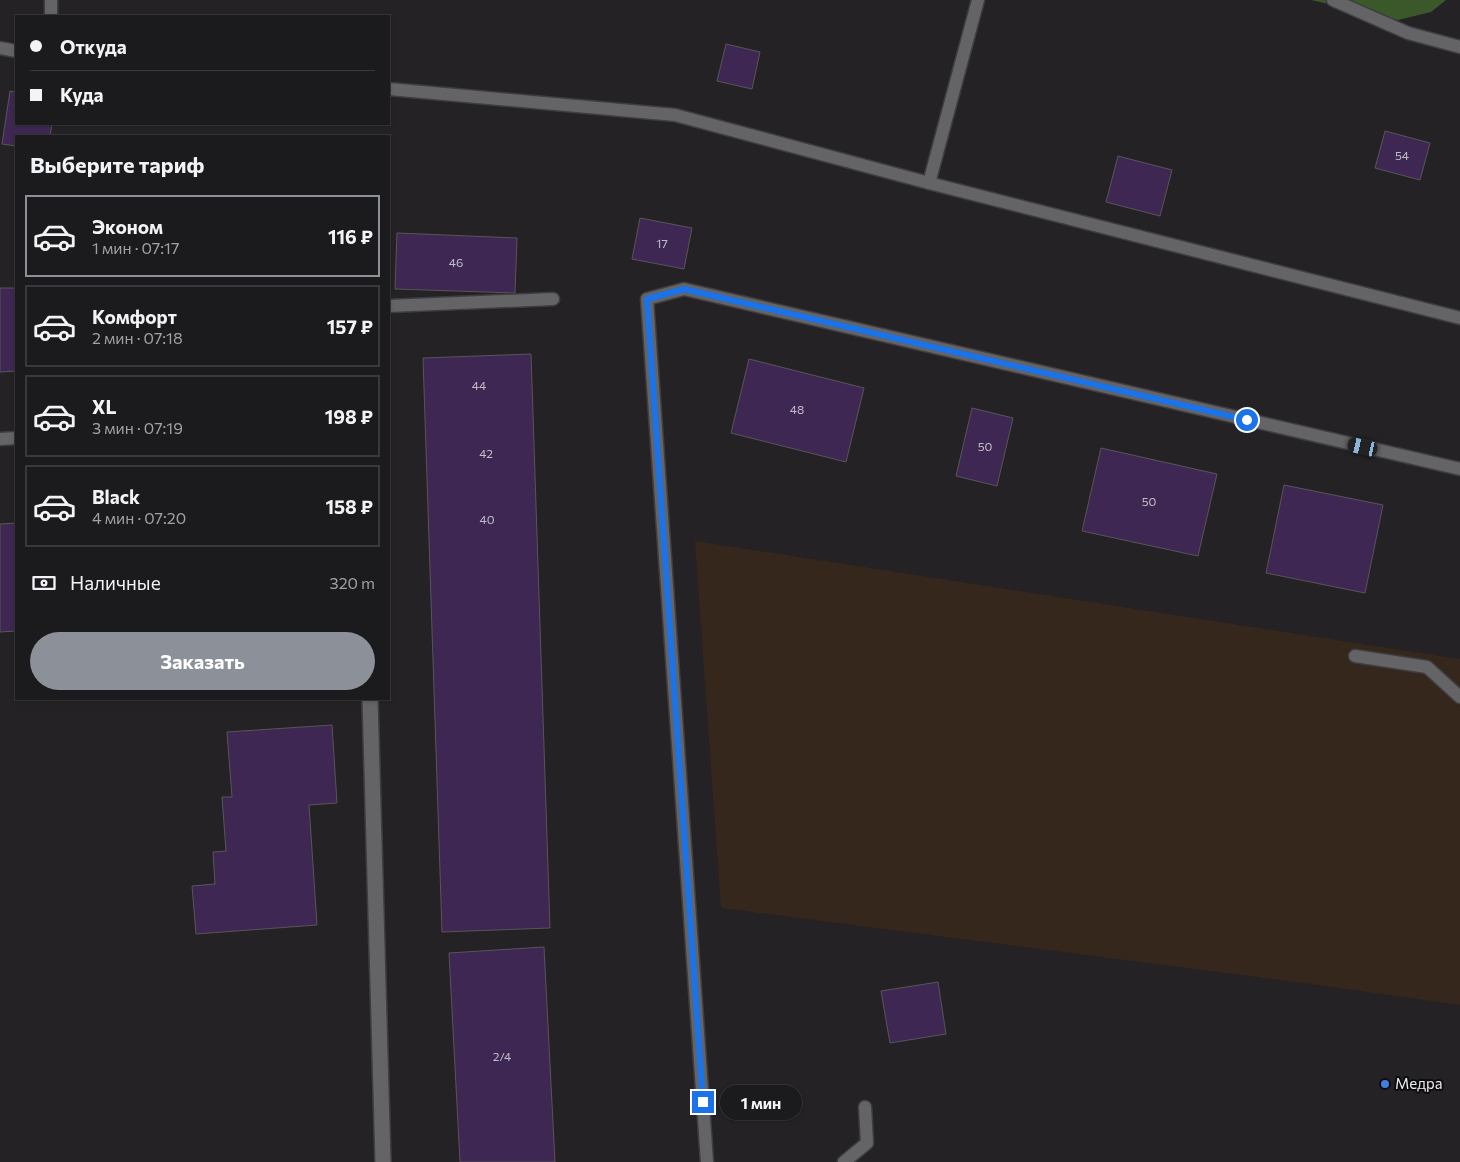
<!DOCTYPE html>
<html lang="ru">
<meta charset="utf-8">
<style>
body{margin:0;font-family:Commissioner,sans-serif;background:#282729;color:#f1f3f6;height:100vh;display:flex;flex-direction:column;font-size:19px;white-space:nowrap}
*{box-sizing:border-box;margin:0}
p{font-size:16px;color:#a0a1a3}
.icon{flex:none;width:28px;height:28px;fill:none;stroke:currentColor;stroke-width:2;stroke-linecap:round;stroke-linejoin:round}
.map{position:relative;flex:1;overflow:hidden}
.sheet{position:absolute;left:15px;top:135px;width:375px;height:565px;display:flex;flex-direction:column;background:#1b1a1c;border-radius:0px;box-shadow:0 1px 4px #0004,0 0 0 1px #39383b}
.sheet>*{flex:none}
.top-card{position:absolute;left:15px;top:15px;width:375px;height:110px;border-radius:0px;box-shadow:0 1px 4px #0004,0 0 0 1px #39383b;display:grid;align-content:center;height:110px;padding:0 15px;background:#1b1a1c}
.end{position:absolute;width:22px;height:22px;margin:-11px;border:6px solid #1a73e8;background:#fff;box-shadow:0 0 0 2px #fff}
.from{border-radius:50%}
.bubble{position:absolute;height:35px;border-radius:18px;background:#1b1a1c;box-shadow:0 1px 4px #0004,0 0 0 1px #39383b;font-size:16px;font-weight:700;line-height:35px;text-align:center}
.car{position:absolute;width:15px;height:30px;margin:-15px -8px;border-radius:6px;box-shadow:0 0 4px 1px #0007;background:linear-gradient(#222 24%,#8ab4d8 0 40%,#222 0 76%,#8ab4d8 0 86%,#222 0)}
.top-card b{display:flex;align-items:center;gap:18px;height:48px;font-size:19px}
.top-card b+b{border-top:1px solid #39383b}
.top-card i{width:12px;height:12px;background:#f1f3f6}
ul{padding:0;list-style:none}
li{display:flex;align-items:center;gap:15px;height:82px;margin:0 10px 8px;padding:0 5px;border:2px solid #39383b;border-radius:0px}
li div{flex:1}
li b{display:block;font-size:19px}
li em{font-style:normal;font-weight:700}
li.current{border-color:#8c9099}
li>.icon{width:45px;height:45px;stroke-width:1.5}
h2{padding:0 15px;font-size:22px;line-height:60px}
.pay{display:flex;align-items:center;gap:12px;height:55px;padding:0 15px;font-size:19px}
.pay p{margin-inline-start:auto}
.cta{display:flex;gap:10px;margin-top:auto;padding:10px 15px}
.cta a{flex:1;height:58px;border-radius:30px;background:#8c9099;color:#fff;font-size:20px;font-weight:700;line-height:58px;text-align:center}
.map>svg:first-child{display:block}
.industrial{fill:#35271b}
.forest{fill:#3b582b}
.building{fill:#3e2752;stroke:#575659}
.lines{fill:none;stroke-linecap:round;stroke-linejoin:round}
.lane-casing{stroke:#3e3e40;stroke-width:15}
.street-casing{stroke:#3e3e40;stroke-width:18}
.lane{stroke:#646366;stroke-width:12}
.street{stroke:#646366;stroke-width:15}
.route{stroke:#1a73e8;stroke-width:6}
.shop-dot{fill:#3f7fe0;stroke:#0d0c0d;stroke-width:2}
.labels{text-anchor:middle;stroke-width:4;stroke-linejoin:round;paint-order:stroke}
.number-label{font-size:12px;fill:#c2bcc8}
.poi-label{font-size:15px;fill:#eeedef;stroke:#0d0c0d;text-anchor:start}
</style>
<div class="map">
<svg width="1460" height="1162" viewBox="0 0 1460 1162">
<rect width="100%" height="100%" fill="#242225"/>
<path class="industrial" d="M695,541l765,118v346l-142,-20 -597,-77z"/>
<path class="forest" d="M1311,0h135l-15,12 -33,8z"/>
<g class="building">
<path d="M726,44l34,8 -8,37 -35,-8z"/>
<path d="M10,91l6,1v32h36l-2,12h-34v10l-14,-2z"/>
<path d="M1385,131l45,12 -10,37 -45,-12z"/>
<path d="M1118,156l54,14 -12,46 -54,-14z"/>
<path d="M640,218l52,10 -8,41 -52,-10z"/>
<path d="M397,233l120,5 -2,55 -120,-4z"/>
<path d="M0,288h16v83l-16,1z"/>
<path d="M531,354l19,574 -108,4 -19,-574z"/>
<path d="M749,359l115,29 -18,74 -115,-29z"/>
<path d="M972,408l41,10 -16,68 -41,-10z"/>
<path d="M1101,448l116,26 -19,82 -116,-25z"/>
<path d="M1284,485l99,20 -18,88 -99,-20z"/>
<path d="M16,523v108l-16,1v-108z"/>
<path d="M332,725l5,78 -28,2 8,120 -121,9 -4,-48 23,-2 -2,-32 13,-1 -4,-54h10l-5,-65z"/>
<path d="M544,947l11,215h-95l-11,-209z"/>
<path d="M938,982l8,52 -56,9 -9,-52z"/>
</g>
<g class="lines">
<defs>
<g id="lane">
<path d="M1333,0l75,33 52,14"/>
<path d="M51,16v-16"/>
<path d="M0,48l16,3"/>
<path d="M389,89l286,26 254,68 531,135"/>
<path d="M929,183l49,-183"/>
<path d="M389,306l164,-7"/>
<path d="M0,439l16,-1"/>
<path d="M1355,656l72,11 33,30"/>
<path d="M707,1162l-60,-863 37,-10 776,180"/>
<path d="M844,1162l23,-19 -2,-36"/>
</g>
<path id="street" d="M370,699l13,463"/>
</defs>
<use href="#lane" class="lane-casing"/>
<use href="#street" class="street-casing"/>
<use href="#lane" class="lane"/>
<use href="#street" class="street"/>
</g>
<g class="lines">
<path class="route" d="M703,1102l-56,-803 37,-10 563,131"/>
</g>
<circle class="shop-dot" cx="1385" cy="1084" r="5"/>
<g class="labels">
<g class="number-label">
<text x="1402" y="160">54</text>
<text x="662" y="248">17</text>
<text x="456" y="267">46</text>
<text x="479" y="390">44</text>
<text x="797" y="414">48</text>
<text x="985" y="451">50</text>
<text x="486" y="458">42</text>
<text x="1149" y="506">50</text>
<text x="487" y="524">40</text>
<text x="502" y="1061">2/4</text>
</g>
<g class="poi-label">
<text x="1395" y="1089">Медра</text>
</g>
</g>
</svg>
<i class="end from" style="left:1247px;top:420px"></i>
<i class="end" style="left:703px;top:1102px"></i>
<div class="bubble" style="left:720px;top:1085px;width:82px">1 мин</div>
<i class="car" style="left:1363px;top:447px;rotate:283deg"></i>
<div class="top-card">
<b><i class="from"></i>Откуда</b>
<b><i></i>Куда</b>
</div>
<section class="sheet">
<h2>Выберите тариф</h2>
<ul>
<li class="current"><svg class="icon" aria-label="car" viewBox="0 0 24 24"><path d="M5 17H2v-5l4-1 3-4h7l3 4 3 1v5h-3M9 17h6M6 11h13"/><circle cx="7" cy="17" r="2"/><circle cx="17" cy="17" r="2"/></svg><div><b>Эконом</b><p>1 мин · 07:17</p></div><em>116 ₽</em></li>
<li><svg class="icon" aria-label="car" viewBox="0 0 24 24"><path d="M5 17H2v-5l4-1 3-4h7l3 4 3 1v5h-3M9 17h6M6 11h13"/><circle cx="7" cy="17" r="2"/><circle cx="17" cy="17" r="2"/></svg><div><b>Комфорт</b><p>2 мин · 07:18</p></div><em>157 ₽</em></li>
<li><svg class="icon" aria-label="car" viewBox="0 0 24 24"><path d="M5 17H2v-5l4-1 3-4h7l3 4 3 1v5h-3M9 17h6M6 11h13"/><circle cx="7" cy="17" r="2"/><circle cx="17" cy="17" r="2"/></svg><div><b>XL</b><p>3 мин · 07:19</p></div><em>198 ₽</em></li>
<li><svg class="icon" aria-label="car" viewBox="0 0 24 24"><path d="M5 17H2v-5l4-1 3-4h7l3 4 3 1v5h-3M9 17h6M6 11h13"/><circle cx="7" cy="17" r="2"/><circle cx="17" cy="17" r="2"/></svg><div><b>Black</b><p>4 мин · 07:20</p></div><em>158 ₽</em></li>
</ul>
<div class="pay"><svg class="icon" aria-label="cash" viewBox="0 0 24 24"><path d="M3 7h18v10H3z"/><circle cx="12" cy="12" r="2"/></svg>Наличные<p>320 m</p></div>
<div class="cta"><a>Заказать</a></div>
</section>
</div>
